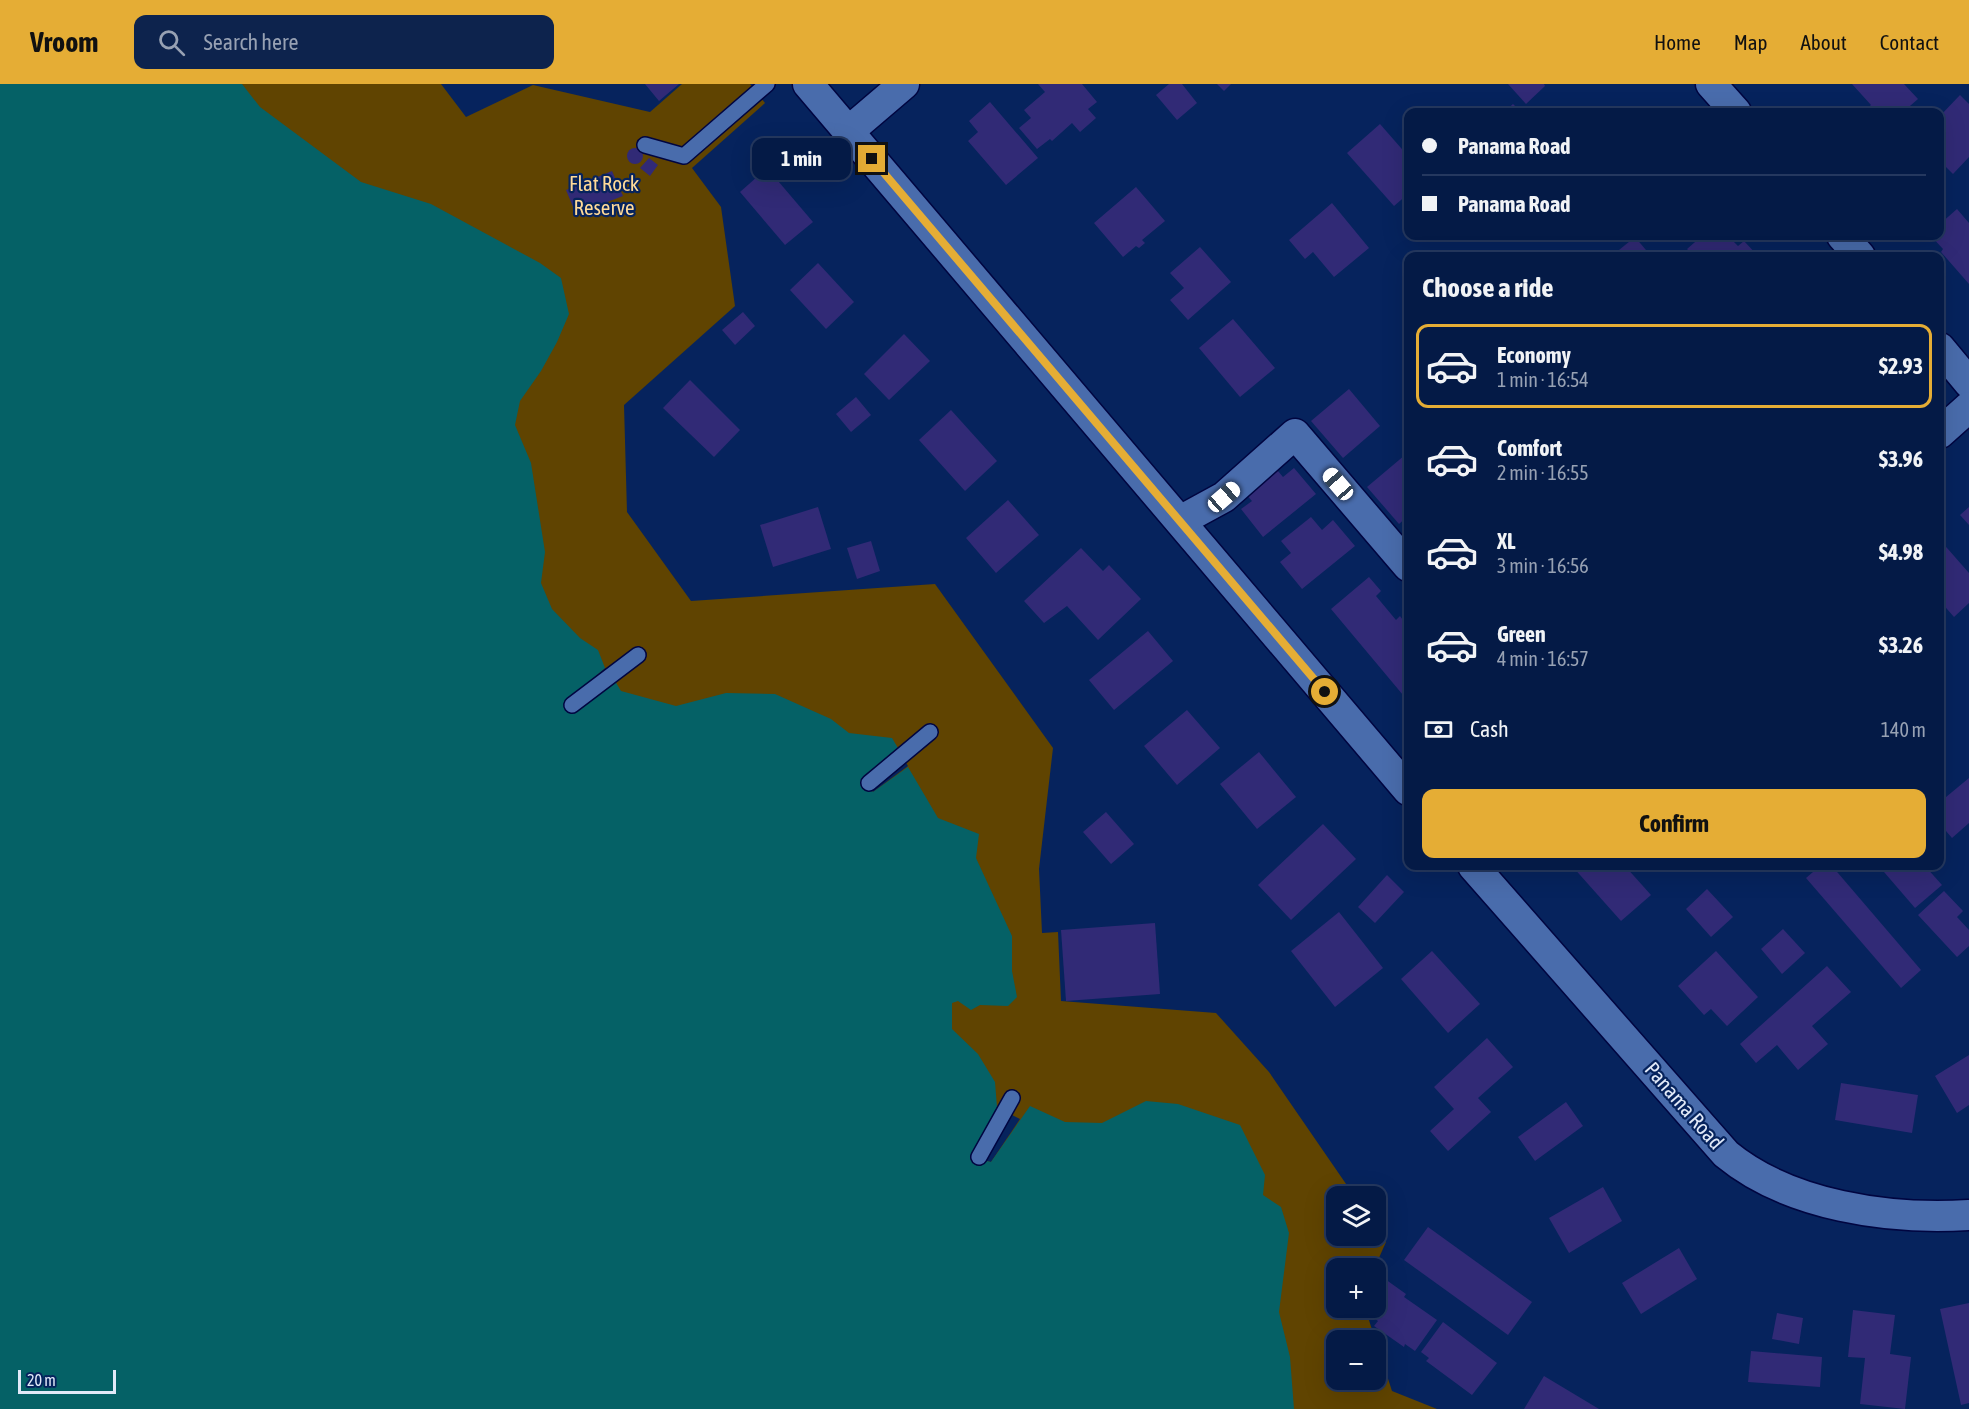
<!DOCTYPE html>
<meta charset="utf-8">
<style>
body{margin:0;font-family:"Asap Condensed",sans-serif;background:#0d234d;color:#f1f3f6;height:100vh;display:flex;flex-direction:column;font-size:22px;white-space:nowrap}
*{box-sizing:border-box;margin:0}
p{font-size:20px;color:#97a1b3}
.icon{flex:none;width:33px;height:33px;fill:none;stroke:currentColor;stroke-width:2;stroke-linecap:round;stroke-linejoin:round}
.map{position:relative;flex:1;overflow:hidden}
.side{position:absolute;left:1404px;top:168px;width:540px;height:618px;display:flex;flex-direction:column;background:#041a46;border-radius:12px;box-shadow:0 6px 24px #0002,0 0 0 2px #25385f}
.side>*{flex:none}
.guide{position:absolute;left:1404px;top:24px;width:540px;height:132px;border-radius:12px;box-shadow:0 6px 24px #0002,0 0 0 2px #25385f;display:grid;align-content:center;height:132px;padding:0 18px;background:#041a46}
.controls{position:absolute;left:1326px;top:1102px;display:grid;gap:12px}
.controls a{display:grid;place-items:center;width:60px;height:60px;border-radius:12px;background:#041a46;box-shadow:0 6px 24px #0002,0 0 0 2px #25385f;font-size:30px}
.scale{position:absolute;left:18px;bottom:15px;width:98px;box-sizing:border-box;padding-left:6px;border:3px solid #e1e9f8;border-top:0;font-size:16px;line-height:21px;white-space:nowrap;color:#e1e9f8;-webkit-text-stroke:4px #06235d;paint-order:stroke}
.end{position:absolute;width:27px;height:27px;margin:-14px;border:8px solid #e5ad35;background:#111;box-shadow:0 0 0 3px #111}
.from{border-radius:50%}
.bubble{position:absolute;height:42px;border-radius:12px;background:#041a46;box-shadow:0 6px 24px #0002,0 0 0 2px #25385f;font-size:20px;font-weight:700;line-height:42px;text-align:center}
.car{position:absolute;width:18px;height:36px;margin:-18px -9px;border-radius:8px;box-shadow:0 0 4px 2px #0007;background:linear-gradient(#fff 24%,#345 0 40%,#fff 0 76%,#345 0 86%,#fff 0)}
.guide b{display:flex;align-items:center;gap:21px;height:57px;font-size:22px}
.guide b+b{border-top:2px solid #25385f}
.guide i{width:15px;height:15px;background:#f1f3f6}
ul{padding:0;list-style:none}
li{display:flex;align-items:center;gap:18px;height:84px;margin:0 12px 9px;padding:0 6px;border:3px solid transparent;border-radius:12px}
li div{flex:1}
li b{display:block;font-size:22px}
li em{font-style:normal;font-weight:700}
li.active{border-color:#e5ad35}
li>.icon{width:54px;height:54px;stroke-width:1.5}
h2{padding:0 18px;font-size:27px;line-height:72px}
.pay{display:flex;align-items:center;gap:15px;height:66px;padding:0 18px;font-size:22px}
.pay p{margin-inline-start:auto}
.primary-button{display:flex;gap:12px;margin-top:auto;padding:12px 18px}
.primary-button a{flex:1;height:69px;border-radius:12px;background:#e5ad35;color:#111;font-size:24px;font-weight:700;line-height:69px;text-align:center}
header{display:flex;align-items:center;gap:36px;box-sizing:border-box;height:84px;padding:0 30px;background:#e5ad35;color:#111}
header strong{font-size:28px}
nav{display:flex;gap:33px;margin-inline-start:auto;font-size:21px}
.search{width:420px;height:54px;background:#0d234d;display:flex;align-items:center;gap:15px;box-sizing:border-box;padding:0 21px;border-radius:12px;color:#97a1b3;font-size:22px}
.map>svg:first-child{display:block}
.green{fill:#604401;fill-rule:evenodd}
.water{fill:#056166}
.building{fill:#312a76}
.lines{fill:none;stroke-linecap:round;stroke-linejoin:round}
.service-casing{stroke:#000540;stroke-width:18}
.minor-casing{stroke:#000540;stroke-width:33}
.service{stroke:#496cac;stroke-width:15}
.minor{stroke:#496cac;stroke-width:30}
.route{stroke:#e5ad35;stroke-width:8}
.labels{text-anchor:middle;stroke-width:4.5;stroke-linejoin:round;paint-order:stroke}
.park-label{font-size:21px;fill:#ffda98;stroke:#06235d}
.street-label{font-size:21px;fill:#e1e9f8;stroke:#06235d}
</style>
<header>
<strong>Vroom</strong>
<div class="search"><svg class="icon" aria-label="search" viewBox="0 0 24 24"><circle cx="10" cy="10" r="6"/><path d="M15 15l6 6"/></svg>Search here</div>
<nav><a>Home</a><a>Map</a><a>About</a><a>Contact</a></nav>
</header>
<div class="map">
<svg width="1969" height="1325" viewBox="0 0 1969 1325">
<rect width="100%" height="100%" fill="#06235d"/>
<path class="green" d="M0,0h441l25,33 67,-32 117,27 32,-28h68l15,19 -73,65 29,39 14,99 -111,99 3,107 64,89 244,-17 118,164 -14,121 3,64 16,-1 3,69 155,12 53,59 86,125h-19v39h40v-9l10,15 -12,27h-38v39h29l27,83 45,18h-1437zM605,584l10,12 -46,20zM898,665l10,17 -35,26 -10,-15zM996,1023l24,12 -29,43 -21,-5zM1336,1257h40v39h-40z"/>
<path class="water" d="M0,0h242l18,23 101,75 70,22 109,59 21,15 8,36 -12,28 -16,29 -21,30 -5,24 16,38 14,89 -4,31 11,26 28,29 18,12 7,18 -36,32 46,-19 6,10 55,15 50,-13 49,1 56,25 18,14 43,5 6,10 -35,29 10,15 35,-25 30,51 41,16 -3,24 36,78v35l5,26 -9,9 -28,-1 -9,5 -13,-9 -6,2v26l26,25 17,28 2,25 -27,50 21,5 39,-56 35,16 37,1 44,-22 32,3 62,21 25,50 -2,20 18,12 8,26 -10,79 11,45 4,52h-1294z"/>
<g class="building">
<path d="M645,0h34l-20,17z"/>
<path d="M1038,0h44l15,18 -9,7 8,9 -16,14 -8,-9 -20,18 -2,-2 -13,10 -18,-21 12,-10 -7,-8 21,-18z"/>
<path d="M1169,0h13l15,19 -20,17 -21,-25z"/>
<path d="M1217,0h14l-7,7z"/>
<path d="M1508,0h36l1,2 -19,18z"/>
<path d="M1852,0h52l14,15 -15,13h-40l8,-7z"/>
<path d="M1960,11l9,9v53l-16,17 -13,-13v-45z"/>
<path d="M990,18l48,56 -32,27 -38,-44 10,-9 -9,-11z"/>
<path d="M1513,20l8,8h-17z"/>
<path d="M1380,40l28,32v38l-14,12 -47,-53z"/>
<circle cx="635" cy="72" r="8"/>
<path d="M649,74l9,7 -8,11 -10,-8z"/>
<path d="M767,84l46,54 -28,23 -45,-53z"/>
<path d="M612,87l11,25 -47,18 -10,-24z"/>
<path d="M1136,103l29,34 -23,19 3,3 -6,5 -3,-2 -13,11 -29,-34z"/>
<path d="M1332,119l37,45 -35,29 -21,-25 -8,7 -16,-19z"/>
<path d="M1957,125l12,14v61l-28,-32 2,-3 -12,-13h9v-12z"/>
<path d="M1702,152h26l10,10 6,-5 14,15h-64l-7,-7z"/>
<path d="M1635,153l16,19h-39l7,-6z"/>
<path d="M1200,163l31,35 -43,38 -18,-20 14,-12 -14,-15z"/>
<path d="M818,179l36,39 -28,27 -36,-39z"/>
<path d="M743,228l12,14 -20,19 -13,-15z"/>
<path d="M1233,235l42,49 -35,29 -41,-49z"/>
<path d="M904,250l26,27 -41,39 -25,-26z"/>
<path d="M690,296l50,50 -26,27 -51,-49z"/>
<path d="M1349,305l31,37 -37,32 -32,-37z"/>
<path d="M856,313l15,18 -20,17 -15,-18z"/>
<path d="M951,326l46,51 -32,30 -46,-51z"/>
<path d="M1405,371l3,4v57l-9,8 -32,-37z"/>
<path d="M1273,381l10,12 11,-9 22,26 -53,43 -22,-28 11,-8 -10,-11z"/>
<path d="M1008,416l31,35 -43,38 -30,-35z"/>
<path d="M818,423l13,42 -58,18 -13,-42z"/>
<path d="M1969,423v18l-9,-10z"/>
<path d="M1311,433l11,13 11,-10 22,26 -53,43 -22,-27 11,-9 -10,-12z"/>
<path d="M1940,456l29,33v30l-15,14 -14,-16z"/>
<path d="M871,457l9,30 -23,8 -10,-31z"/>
<path d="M1081,464l22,23 6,-6 32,34 -43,41 -31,-34 -23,17 -20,-22z"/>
<path d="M1369,493l12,14 -5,5 20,24 4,-4 8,11v74l-77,-92z"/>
<path d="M1148,547l25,30 -59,49 -25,-30z"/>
<path d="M1187,626l33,38 -43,37 -33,-39z"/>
<path d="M1940,639l6,8 -6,5z"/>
<path d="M1259,668l37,45 -39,32 -37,-45z"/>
<path d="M1969,694v45l-17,15 -12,-14v-22z"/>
<path d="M1106,728l28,32 -23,20 -28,-32z"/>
<path d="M1323,740l33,35 -65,61 -33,-35z"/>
<path d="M1572,782h53l26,29 -30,26z"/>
<path d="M1820,782h12l89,104 -20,18 -95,-110z"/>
<path d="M1892,782h33l17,19 -27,23 -31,-36z"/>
<path d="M1387,791l17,17 -29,31 -17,-16z"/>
<path d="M1707,805l26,28 -22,20 -25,-28z"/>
<path d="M1944,807l19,20 -6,6 12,13v16l-12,11 -39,-42z"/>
<path d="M1339,828l44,56 -48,39 -44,-56z"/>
<path d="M1155,839l5,71 -94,7 -5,-71z"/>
<path d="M1783,845l22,24 -23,21 -21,-25z"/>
<path d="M1432,867l48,53 -32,29 -47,-54z"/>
<path d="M1716,867l42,46 -31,29 -16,-17 -7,6 -26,-29z"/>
<path d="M1827,882l24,26 -39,34 16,18 -30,26 -21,-25 -21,18 -16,-19z"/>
<path d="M1487,954l26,29 -35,31 13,14 -43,39 -18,-20 24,-22 -20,-22z"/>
<path d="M1969,971v50l-12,8 -22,-37z"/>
<path d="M1841,999l77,12 -6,38 -77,-13z"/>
<path d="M1566,1018l17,24 -48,35 -17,-24z"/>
<path d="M1603,1103l19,34 -53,32 -20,-35z"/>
<path d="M1428,1143l104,75 -24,33 -104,-75z"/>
<path d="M1679,1164l18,31 -56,35 -19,-31z"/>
<path d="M1378,1190l28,20 -2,3 33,23 -22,31 -10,-7 -1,3 -30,-21 4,-5 -5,-4 5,-6 -2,-2v-31z"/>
<path d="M1969,1219v100l-8,2 -21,-96z"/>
<path d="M1853,1226l42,5 -5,39 21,3 -6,52 -45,-5 5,-46 -17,-1z"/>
<path d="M1777,1229l26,5 -4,26 -27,-5z"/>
<path d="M1443,1238l54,41 -25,32 -46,-34 3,-3 -8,-6z"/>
<path d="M1751,1267l71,6 -2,30 -72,-5z"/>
<path d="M1544,1292l55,33h-75z"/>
</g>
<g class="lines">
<defs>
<g id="service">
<path d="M645,61l39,11 83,-72"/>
<path d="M572,621l66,-50"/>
<path d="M869,699l61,-51"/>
<path d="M979,1073l33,-59"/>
</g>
<g id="minor">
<path d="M808,0l600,706"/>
<path d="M1711,0l25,28"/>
<path d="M849,47l55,-47"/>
<path d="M1842,152l18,20"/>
<path d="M1940,264l29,35"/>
<path d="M1940,349l29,-26"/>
<path d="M1180,437l44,-24 71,-63 113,132"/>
<path d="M1473,782l253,288c63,52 163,66 243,61"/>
</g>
</defs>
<use href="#service" class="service-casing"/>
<use href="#minor" class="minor-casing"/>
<use href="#service" class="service"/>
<use href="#minor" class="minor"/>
</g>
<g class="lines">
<path class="route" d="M872,75l453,533"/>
</g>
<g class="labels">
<g class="park-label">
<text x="604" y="107">Flat Rock<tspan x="604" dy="24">Reserve</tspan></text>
</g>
<g class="street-label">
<text transform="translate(1684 1022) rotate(49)" y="7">Panama Road</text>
</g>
</g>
</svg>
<div class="controls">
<a><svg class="icon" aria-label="layers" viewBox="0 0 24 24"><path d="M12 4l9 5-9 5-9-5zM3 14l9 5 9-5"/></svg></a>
<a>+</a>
<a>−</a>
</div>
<div class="scale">20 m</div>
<i class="end from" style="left:1325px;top:608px"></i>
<i class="end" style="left:872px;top:75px"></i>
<div class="bubble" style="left:752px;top:54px;width:99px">1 min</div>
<i class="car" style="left:1338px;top:400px;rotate:319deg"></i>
<i class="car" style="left:1224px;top:413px;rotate:49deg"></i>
<div class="guide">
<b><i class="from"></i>Panama Road</b>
<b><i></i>Panama Road</b>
</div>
<section class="side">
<h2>Choose a ride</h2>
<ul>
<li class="active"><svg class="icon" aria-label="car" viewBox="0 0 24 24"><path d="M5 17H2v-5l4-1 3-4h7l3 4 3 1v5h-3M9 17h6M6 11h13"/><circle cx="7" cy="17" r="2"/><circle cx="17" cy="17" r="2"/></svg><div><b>Economy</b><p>1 min · 16:54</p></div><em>$2.93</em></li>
<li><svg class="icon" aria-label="car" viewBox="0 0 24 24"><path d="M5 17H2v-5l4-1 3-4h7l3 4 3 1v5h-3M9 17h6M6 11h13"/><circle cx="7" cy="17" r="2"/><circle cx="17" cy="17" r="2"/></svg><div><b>Comfort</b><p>2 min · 16:55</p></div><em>$3.96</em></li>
<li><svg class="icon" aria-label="car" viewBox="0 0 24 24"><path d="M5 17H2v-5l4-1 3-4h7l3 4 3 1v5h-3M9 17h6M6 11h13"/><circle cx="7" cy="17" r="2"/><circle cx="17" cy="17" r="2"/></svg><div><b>XL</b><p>3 min · 16:56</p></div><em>$4.98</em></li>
<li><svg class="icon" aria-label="car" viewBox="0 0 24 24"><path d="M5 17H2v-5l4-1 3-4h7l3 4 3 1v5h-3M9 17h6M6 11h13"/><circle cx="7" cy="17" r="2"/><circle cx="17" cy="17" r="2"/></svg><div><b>Green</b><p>4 min · 16:57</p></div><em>$3.26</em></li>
</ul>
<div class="pay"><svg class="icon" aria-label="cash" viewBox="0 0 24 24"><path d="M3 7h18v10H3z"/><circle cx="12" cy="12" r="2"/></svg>Cash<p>140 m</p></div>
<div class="primary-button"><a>Confirm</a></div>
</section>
</div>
